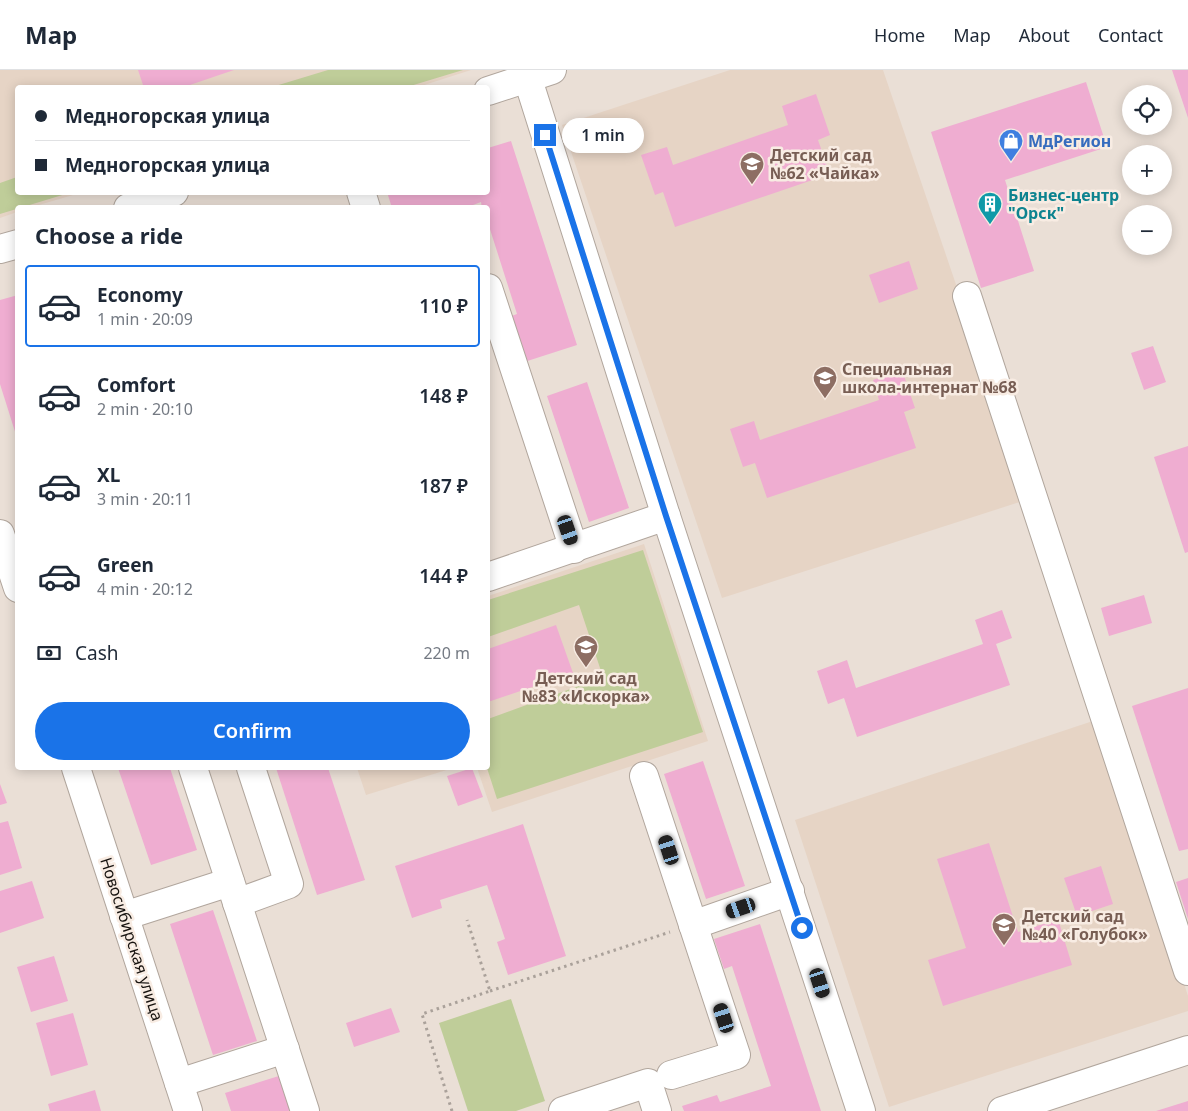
<!DOCTYPE html>
<meta charset="utf-8">
<style>
body{margin:0;font-family:"Noto Sans",sans-serif;background:#f2f2f3;color:#1f2937;height:100vh;display:flex;flex-direction:column;font-size:19px;white-space:nowrap}
*{box-sizing:border-box;margin:0}
p{font-size:16px;color:#747a83}
.icon{flex:none;width:28px;height:28px;fill:none;stroke:currentColor;stroke-width:2;stroke-linecap:round;stroke-linejoin:round}
.map{position:relative;flex:1;overflow:hidden}
.details{position:absolute;left:15px;top:135px;width:475px;height:565px;display:flex;flex-direction:column;background:#fff;border-radius:5px;box-shadow:0 2px 12px #0003}
.details>*{flex:none}
.guide{position:absolute;left:15px;top:15px;width:475px;height:110px;border-radius:5px;box-shadow:0 2px 12px #0003;display:grid;align-content:center;height:110px;padding:0 20px;background:#fff}
.fabs{position:absolute;left:1122px;top:15px;display:grid;gap:10px}
.fabs a{display:grid;place-items:center;width:50px;height:50px;border-radius:50%;background:#fff;box-shadow:0 2px 12px #0003;font-size:25px}
.end{position:absolute;width:22px;height:22px;margin:-11px;border:6px solid #1a73e8;background:#fff;box-shadow:0 0 0 2px #fff}
.from{border-radius:50%}
.bubble{position:absolute;height:35px;border-radius:18px;background:#fff;box-shadow:0 2px 12px #0003;font-size:16px;font-weight:600;line-height:35px;text-align:center}
.car{position:absolute;width:15px;height:30px;margin:-15px -8px;border-radius:6px;box-shadow:0 0 4px 1px #0007;background:linear-gradient(#222 24%,#8ab4d8 0 40%,#222 0 76%,#8ab4d8 0 86%,#222 0)}
.guide b{display:flex;align-items:center;gap:18px;height:48px;font-size:19px}
.guide b+b{border-top:1px solid #e0e1e3}
.guide i{width:12px;height:12px;background:#1f2937}
ul{padding:0;list-style:none}
li{display:flex;align-items:center;gap:15px;height:82px;margin:0 10px 8px;padding:0 10px;border:2px solid transparent;border-radius:5px}
li div{flex:1}
li b{display:block;font-size:19px}
li em{font-style:normal;font-weight:600}
li.active{border-color:#1a73e8}
li>.icon{width:45px;height:45px;stroke-width:1.5}
h2{padding:0 20px;font-size:22px;line-height:60px}
.pay{display:flex;align-items:center;gap:12px;height:55px;padding:0 20px;font-size:19px}
.pay p{margin-inline-start:auto}
.primary-button{display:flex;gap:10px;margin-top:auto;padding:10px 20px}
.primary-button a{flex:1;height:58px;border-radius:30px;background:#1a73e8;color:#fff;font-size:20px;font-weight:600;line-height:58px;text-align:center}
header{display:flex;align-items:center;gap:30px;box-sizing:border-box;height:70px;padding:0 25px;background:#fff;border-bottom:1px solid #e0e1e3}
header strong{font-size:24px}
nav{display:flex;gap:28px;margin-inline-start:auto;font-size:18px}
.map>svg:first-child{display:block}
.built{fill:#e6d4c5}
.green{fill:#bfcd99}
.building{fill:#efadd1}
.lines{fill:none;stroke-linecap:round;stroke-linejoin:round}
.minor-casing{stroke:#b1a69d;stroke-width:30}
.major-casing{stroke:#b1a69d;stroke-width:30}
.path{stroke:#aaa19a;stroke-width:3;stroke-dasharray:2.5 4;stroke-linecap:butt}
.minor{stroke:#fff;stroke-width:28}
.major{stroke:#fff;stroke-width:28}
.route{stroke:#1a73e8;stroke-width:6}
.labels{text-anchor:middle;stroke-width:5;stroke-linejoin:round;paint-order:stroke}
.shop-label{font-size:16px;font-weight:bold;fill:#366cbe;stroke:#f8ece3;text-anchor:start}
.education-label{font-size:16px;font-weight:bold;fill:#785e54;stroke:#f8ece3;text-anchor:start}
.culture-label{font-size:16px;font-weight:bold;fill:#0d838f;stroke:#f8ece3;text-anchor:start}
.street-label{font-size:16px;fill:#171310;stroke:#f8ece3}
</style>
<header>
<strong>Map</strong>
<nav><a>Home</a><a>Map</a><a>About</a><a>Contact</a></nav>
</header>
<div class="map">
<svg width="1188" height="1041" viewBox="0 0 1188 1041">
<rect width="100%" height="100%" fill="#eadfd6"/>
<g class="built">
<path d="M0,0h471l-56,18h-397v104l62,1 -48,14 -14,1 -1,4 -17,6z"/>
<path d="M730,0h153l146,429 -307,99 -160,-473z"/>
<path d="M644,474l64,197 -216,71 -15,-44h11v-172z"/>
<path d="M1099,649l89,277v15l-299,96 -94,-287z"/>
<path d="M357,698h96l-87,27z"/>
</g>
<g class="green">
<path d="M328,0h135l-56,17h-135z"/>
<path d="M17,107l1,15 51,1 -69,21v-31z"/>
<path d="M643,480l60,182 -206,67 -10,-31 1,-49 115,-42 -24,-72 -91,32v-37z"/>
<path d="M511,929l34,102 -29,10h-48l-29,-88z"/>
</g>
<g class="building">
<path d="M138,0h96l-53,18h-37z"/>
<path d="M1172,0h16v48z"/>
<path d="M1086,12l21,65 -102,33 29,91 -53,17 -50,-156z"/>
<path d="M816,24l14,41 -12,5 12,34 -155,53 -12,-35 -8,3 -14,-40 26,-8 6,18 115,-40 -6,-19z"/>
<path d="M511,71l66,204 -59,19 -15,-45 14,-5 -29,-91v-15h-6l-1,-6 -16,6h-73l-5,-16h101v-44z"/>
<path d="M909,191l9,28 -39,14 -10,-28z"/>
<path d="M18,225v142l-1,1 -17,-54v-84z"/>
<path d="M1153,276l13,36 -22,8 -13,-37z"/>
<path d="M902,300l13,38 -11,4 12,36 -149,50 -12,-35 -12,4 -13,-38 24,-8 6,19 119,-40 -6,-20z"/>
<path d="M587,312l42,126 -40,14 -42,-126z"/>
<path d="M1188,376v106l-3,1 -31,-96z"/>
<path d="M1144,525l8,28 -43,13 -8,-28z"/>
<path d="M1002,540l10,28 -16,6 14,41 -153,52 -13,-39 -16,6 -11,-33 30,-11 9,28 127,-44 -8,-24z"/>
<path d="M556,555l17,48 -85,29v-53z"/>
<path d="M1188,618v161l-9,2 -47,-145z"/>
<path d="M703,691l42,125 -39,13 -42,-125z"/>
<path d="M118,698h52l27,82 -46,15z"/>
<path d="M276,698h52l37,112 -48,15z"/>
<path d="M472,698l11,29 -25,9 -11,-30z"/>
<path d="M0,714l7,19 -7,2z"/>
<path d="M8,751l14,47 -22,7v-52z"/>
<path d="M523,754l43,132 -58,19 -11,-33 8,-3 -18,-54 -47,15 2,8 -30,10 -17,-52z"/>
<path d="M989,773l29,89 40,-13 14,46 -129,41 -15,-46 38,-12 -29,-89z"/>
<path d="M1101,796l12,38 -36,12 -13,-38z"/>
<path d="M1188,808v41l-12,-37z"/>
<path d="M32,811l12,37 -44,15v-42z"/>
<path d="M213,840l44,131 -44,14 -43,-131z"/>
<path d="M760,854l61,187h-137l-2,-5 35,-11 3,7 51,-16 -39,-120 -8,3 -10,-30z"/>
<path d="M54,886l14,45 -37,11 -14,-45z"/>
<path d="M391,938l9,24 -46,15 -8,-24z"/>
<path d="M73,943l15,52 -37,11 -15,-53z"/>
<path d="M282,1005l11,34 -5,2h-57l-6,-18z"/>
<path d="M95,1020l6,21h-51l-2,-7z"/>
<path d="M1188,1031v10h-32z"/>
</g>
<g class="lines">
<defs>
<g id="minor">
<path d="M525,0l141,446 195,595"/>
<path d="M488,21l64,-21"/>
<path d="M361,122l5,16"/>
<path d="M128,138l46,-16"/>
<path d="M0,179l18,-5"/>
<path d="M488,218l86,261"/>
<path d="M967,226l221,675"/>
<path d="M488,507l178,-61"/>
<path d="M193,698l112,343"/>
<path d="M644,706l92,279 -65,20"/>
<path d="M237,833l52,-19 -38,-116"/>
<path d="M124,846l106,-34"/>
<path d="M693,855l97,-34"/>
<path d="M179,1013l106,-34"/>
<path d="M563,1041l85,-28 9,28"/>
<path d="M1002,1041l186,-61"/>
</g>
<g id="major">
<path d="M0,464l18,54"/>
<path d="M76,698l112,343"/>
</g>
</defs>
<use href="#minor" class="minor-casing"/>
<use href="#major" class="major-casing"/>
<g class="path">
<path d="M490,921l180,-59"/>
<path d="M452,1041l-30,-97 68,-23 -23,-71"/>
</g>
<use href="#minor" class="minor"/>
<use href="#major" class="major"/>
</g>
<g class="lines">
<path class="route" d="M545,65l121,381 136,412"/>
</g>
<defs>
<symbol id="shop-pin" viewBox="-11 -11 22 30"><path d="M0 17L-7.5 6A9.5 9.5 0 1 1 7.5 6Z" fill="#3f7fe0" stroke="#f8ece3"/><path d="M-5-2.5h2.3a2.7 3.5 0 0 1 5.4 0H5L5.5 6h-11ZM-1.5-2.5h3a1.5 2.3 0 0 0-3 0Z" fill="#fff"/></symbol>
<symbol id="school-pin" viewBox="-11 -11 22 30"><path d="M0 17L-7.5 6A9.5 9.5 0 1 1 7.5 6Z" fill="#8d6e63" stroke="#f8ece3"/><path d="M0-5L7-2L0 1L-7-2ZM-4 1L0 2.5L4 1V4Q0 6-4 4Z" fill="#fff"/></symbol>
<symbol id="building-pin" viewBox="-11 -11 22 30"><path d="M0 17L-7.5 6A9.5 9.5 0 1 1 7.5 6Z" fill="#0f9aa8" stroke="#f8ece3"/><path d="M-4-6H4V6H1V3H-1V6H-4ZM-2.5-4.3h1.7v1.8h-1.7ZM.8-4.3h1.7v1.8H.8ZM-2.5-1h1.7V.8h-1.7ZM.8-1h1.7V.8H.8Z" fill="#fff"/></symbol>
</defs>
<g fill-rule="evenodd">
<use href="#shop-pin" x="997" y="57" width="28" height="38"/>
<use href="#school-pin" x="738" y="80" width="28" height="38"/>
<use href="#building-pin" x="976" y="120" width="28" height="38"/>
<use href="#school-pin" x="811" y="294" width="28" height="38"/>
<use href="#school-pin" x="572" y="563" width="28" height="38"/>
<use href="#school-pin" x="990" y="841" width="28" height="38"/>
</g>
<g class="labels">
<g class="shop-label">
<text x="1028" y="77">МдРегион</text>
</g>
<g class="education-label">
<text x="770" y="91">Детский сад<tspan x="770" dy="18">№62 «Чайка»</tspan></text>
<text x="842" y="305">Специальная<tspan x="842" dy="18">школа-интернат №68</tspan></text>
<text x="586" y="614" text-anchor="middle">Детский сад<tspan x="586" dy="18">№83 «Искорка»</tspan></text>
<text x="1022" y="852">Детский сад<tspan x="1022" dy="18">№40 «Голубок»</tspan></text>
</g>
<g class="culture-label">
<text x="1008" y="131">Бизнес-центр<tspan x="1008" dy="18">"Орск"</tspan></text>
</g>
<g class="street-label">
<text transform="translate(132 869) rotate(72)" y="6">Новосибирская улица</text>
</g>
</g>
</svg>
<div class="fabs">
<a><svg class="icon" aria-label="locate" viewBox="0 0 24 24"><circle cx="12" cy="12" r="6"/><path d="M12 2v4M12 18v4M2 12h4M18 12h4"/></svg></a>
<a>+</a>
<a>−</a>
</div>
<i class="end from" style="left:802px;top:858px"></i>
<i class="end" style="left:545px;top:65px"></i>
<div class="bubble" style="left:562px;top:48px;width:82px">1 min</div>
<i class="car" style="left:568px;top:460px;rotate:161deg"></i>
<i class="car" style="left:669px;top:780px;rotate:342deg"></i>
<i class="car" style="left:741px;top:838px;rotate:251deg"></i>
<i class="car" style="left:820px;top:913px;rotate:162deg"></i>
<i class="car" style="left:724px;top:948px;rotate:342deg"></i>
<div class="guide">
<b><i class="from"></i>Медногорская улица</b>
<b><i></i>Медногорская улица</b>
</div>
<section class="details">
<h2>Choose a ride</h2>
<ul>
<li class="active"><svg class="icon" aria-label="car" viewBox="0 0 24 24"><path d="M5 17H2v-5l4-1 3-4h7l3 4 3 1v5h-3M9 17h6M6 11h13"/><circle cx="7" cy="17" r="2"/><circle cx="17" cy="17" r="2"/></svg><div><b>Economy</b><p>1 min · 20:09</p></div><em>110 ₽</em></li>
<li><svg class="icon" aria-label="car" viewBox="0 0 24 24"><path d="M5 17H2v-5l4-1 3-4h7l3 4 3 1v5h-3M9 17h6M6 11h13"/><circle cx="7" cy="17" r="2"/><circle cx="17" cy="17" r="2"/></svg><div><b>Comfort</b><p>2 min · 20:10</p></div><em>148 ₽</em></li>
<li><svg class="icon" aria-label="car" viewBox="0 0 24 24"><path d="M5 17H2v-5l4-1 3-4h7l3 4 3 1v5h-3M9 17h6M6 11h13"/><circle cx="7" cy="17" r="2"/><circle cx="17" cy="17" r="2"/></svg><div><b>XL</b><p>3 min · 20:11</p></div><em>187 ₽</em></li>
<li><svg class="icon" aria-label="car" viewBox="0 0 24 24"><path d="M5 17H2v-5l4-1 3-4h7l3 4 3 1v5h-3M9 17h6M6 11h13"/><circle cx="7" cy="17" r="2"/><circle cx="17" cy="17" r="2"/></svg><div><b>Green</b><p>4 min · 20:12</p></div><em>144 ₽</em></li>
</ul>
<div class="pay"><svg class="icon" aria-label="cash" viewBox="0 0 24 24"><path d="M3 7h18v10H3z"/><circle cx="12" cy="12" r="2"/></svg>Cash<p>220 m</p></div>
<div class="primary-button"><a>Confirm</a></div>
</section>
</div>
